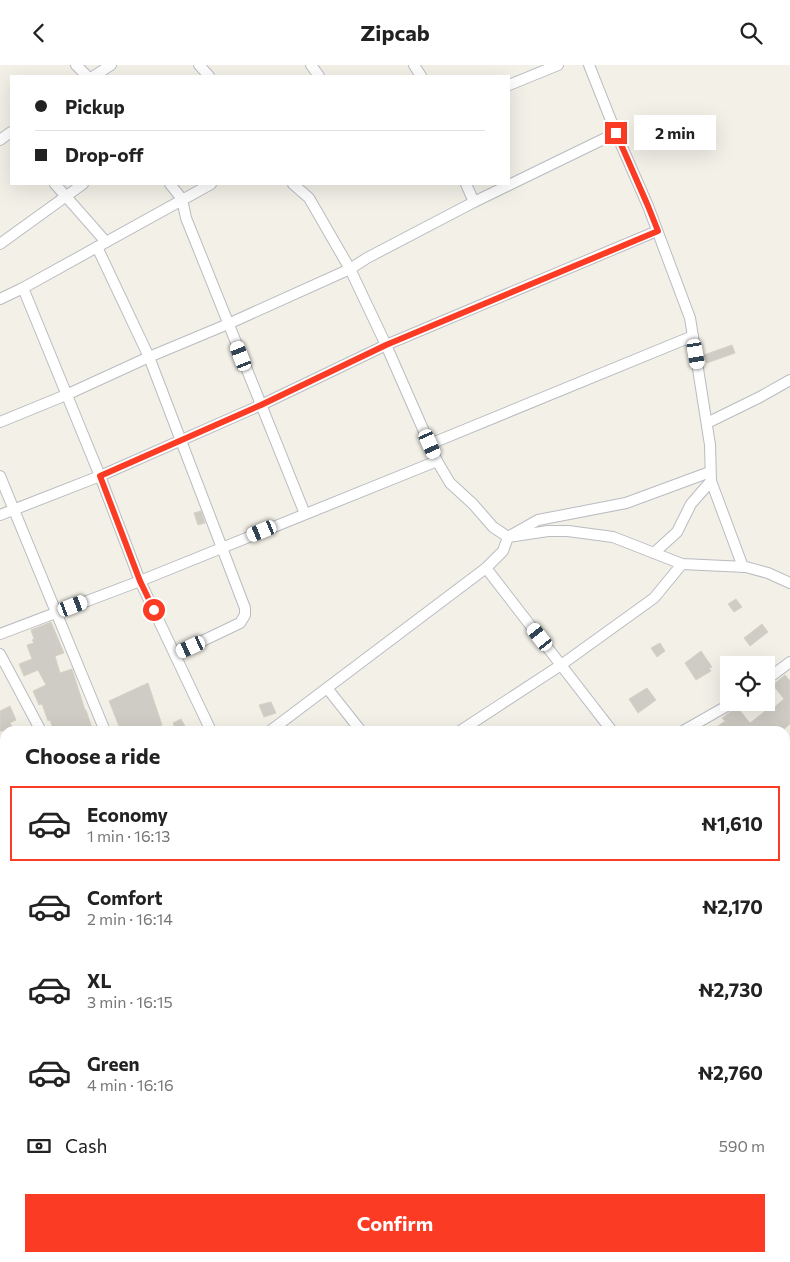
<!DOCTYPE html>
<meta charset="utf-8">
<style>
body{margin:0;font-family:Commissioner,sans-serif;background:#f6f6f6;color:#222;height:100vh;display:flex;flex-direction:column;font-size:19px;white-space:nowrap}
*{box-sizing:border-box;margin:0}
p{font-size:16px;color:#767676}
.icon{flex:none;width:28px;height:28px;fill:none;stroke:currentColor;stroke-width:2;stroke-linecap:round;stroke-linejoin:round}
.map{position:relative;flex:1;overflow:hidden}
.drawer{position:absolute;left:0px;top:661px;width:790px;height:536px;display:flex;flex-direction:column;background:#fff;border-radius:15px 15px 0 0;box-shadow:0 5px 20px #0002}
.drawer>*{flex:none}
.top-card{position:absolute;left:10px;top:10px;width:500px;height:110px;border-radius:0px;box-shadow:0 5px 20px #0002;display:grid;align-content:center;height:110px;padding:0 25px;background:#fff}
.controls{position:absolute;left:720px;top:591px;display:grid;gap:10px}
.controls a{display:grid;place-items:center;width:55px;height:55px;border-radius:0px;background:#fff;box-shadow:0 5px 20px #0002;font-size:25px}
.end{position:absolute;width:22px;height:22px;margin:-11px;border:6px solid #fb3b24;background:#fff;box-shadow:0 0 0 2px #fff}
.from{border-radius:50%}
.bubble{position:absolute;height:35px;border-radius:0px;background:#fff;box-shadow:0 5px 20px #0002;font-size:16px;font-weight:700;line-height:35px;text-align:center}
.car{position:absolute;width:15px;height:30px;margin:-15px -8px;border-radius:6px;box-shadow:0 0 4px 1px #0007;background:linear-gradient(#fff 24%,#345 0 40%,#fff 0 76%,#345 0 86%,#fff 0)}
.top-card b{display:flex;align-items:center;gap:18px;height:48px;font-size:19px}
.top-card b+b{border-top:1px solid #e0e0e0}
.top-card i{width:12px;height:12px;background:#222}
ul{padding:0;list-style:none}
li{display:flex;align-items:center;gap:15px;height:75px;margin:0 10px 8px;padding:0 15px;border:2px solid transparent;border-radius:0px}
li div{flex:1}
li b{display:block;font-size:19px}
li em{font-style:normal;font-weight:700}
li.active{border-color:#fb3b24}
li>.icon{width:45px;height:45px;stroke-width:1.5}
h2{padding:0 25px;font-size:22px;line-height:60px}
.pay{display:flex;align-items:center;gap:12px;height:55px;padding:0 25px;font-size:19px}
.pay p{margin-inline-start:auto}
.action{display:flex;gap:10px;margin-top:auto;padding:10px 25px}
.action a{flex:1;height:58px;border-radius:0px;background:#fb3b24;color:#fff;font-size:20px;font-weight:700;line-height:58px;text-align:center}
header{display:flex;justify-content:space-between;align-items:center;height:65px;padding:0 25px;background:#fff;font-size:22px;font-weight:700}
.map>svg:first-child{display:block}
.building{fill:#cfccc5;stroke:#d7d2c4}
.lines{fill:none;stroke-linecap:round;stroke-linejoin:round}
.minor-casing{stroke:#b9bcc1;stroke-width:12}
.tertiary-casing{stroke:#b9bcc1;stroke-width:15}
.minor{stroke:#fff;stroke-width:10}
.tertiary{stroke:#fff;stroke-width:12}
.route{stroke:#fb3b24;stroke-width:6}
</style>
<header><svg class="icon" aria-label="back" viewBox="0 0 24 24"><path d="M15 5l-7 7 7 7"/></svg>Zipcab<svg class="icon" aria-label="search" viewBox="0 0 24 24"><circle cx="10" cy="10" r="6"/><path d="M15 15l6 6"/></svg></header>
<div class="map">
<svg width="790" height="1197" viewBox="0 0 790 1197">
<rect width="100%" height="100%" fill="#f2f0e7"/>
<g class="building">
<path d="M732,280l3,8 -28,10 -3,-8z"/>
<path d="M201,446l4,12 -7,2 -4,-12z"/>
<path d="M736,534l6,8 -8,5 -6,-8z"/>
<path d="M51,557l13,31 -9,3 5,17 12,-4 13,41h1l7,21h-39l-4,-11 -2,1 -6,-17 -3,1 -6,-14 13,-6 -8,-15 -14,6 -5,-12 13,-5 -5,-14 7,-2 -2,-3 2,-1 -3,-9z"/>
<path d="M762,559l6,8 -18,14 -6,-8z"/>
<path d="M660,578l5,8 -8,6 -6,-9z"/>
<path d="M701,586l11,16 -3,1 2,3 -15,9 -11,-17z"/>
<path d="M785,610l5,6v43l-8,7h-71l14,-10 -3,-3 15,-11 13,16 19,-15 2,2 13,-11 -11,-14z"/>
<path d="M148,618l14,42 -6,2 1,4h-36l-12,-30z"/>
<path d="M647,623l9,12 -18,13 -9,-14z"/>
<path d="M271,637l5,11 -12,4 -5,-12z"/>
<path d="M10,641l6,14 -6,3 5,8h-15v-20z"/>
<path d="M181,654l4,7 -9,4 -3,-7z"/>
</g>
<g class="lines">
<defs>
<g id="minor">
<path d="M76,0l11,11"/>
<path d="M199,0l10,11"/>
<path d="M311,0l8,11"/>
<path d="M414,0l7,11"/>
<path d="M589,0l27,68 32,73 42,112 20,127 1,36 32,86"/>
<path d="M94,11l17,-11"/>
<path d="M509,20l49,-20"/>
<path d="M0,75l11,-8"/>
<path d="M55,119l51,58"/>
<path d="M170,119l12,15 4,19 119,296"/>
<path d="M293,119l16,14 41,71 36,76 51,116 13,22 23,21 20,23 15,10 40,-6h20l45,6 69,27 64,3 22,6 22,10"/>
<path d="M466,119l8,18"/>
<path d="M0,179l83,-60"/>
<path d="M97,182l52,110 96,251v7l-5,8 -65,31"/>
<path d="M23,223l77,188 40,105 71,150"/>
<path d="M0,234l23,-11 188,-104"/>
<path d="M0,357l66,-27 83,-38 79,-33 122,-55 17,-11 107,-56 142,-69"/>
<path d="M707,358l53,-26 30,-17"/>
<path d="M430,379l263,-108"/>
<path d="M0,411l105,255"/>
<path d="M0,450l100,-39 161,-71 125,-60 271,-114"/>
<path d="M654,488l23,-21 14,-28 20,-23"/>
<path d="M486,503l126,163"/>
<path d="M0,569l140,-53 297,-120"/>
<path d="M0,589l41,77"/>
<path d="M766,615l24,-18"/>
<path d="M327,623l34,43"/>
<path d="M270,666l216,-163 17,-17 5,-14 30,-17 88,-17 84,-31"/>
<path d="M460,666l101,-66 93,-67 28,-34"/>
<path d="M683,666l49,-28"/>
<path d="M0,730l5,8"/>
<path d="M785,733l5,-3"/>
<path d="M0,874l5,-4"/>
<path d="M785,879l5,-3"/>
<path d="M785,929l5,8"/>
<path d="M785,955l5,1"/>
<path d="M0,974l5,6"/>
<path d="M785,1031l5,-2"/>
<path d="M0,1072l5,-4"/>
<path d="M0,1139l5,13"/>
<path d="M18,1192l4,5"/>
<path d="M165,1192l3,5"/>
<path d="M650,1192l3,5"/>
<path d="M775,1192l3,5"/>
<path d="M369,1197l6,-5"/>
<path d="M548,1197l4,-5"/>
</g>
<g id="tertiary">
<path d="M0,800l5,4"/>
<path d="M309,1192l4,5"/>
</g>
</defs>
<use href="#minor" class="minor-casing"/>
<use href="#tertiary" class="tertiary-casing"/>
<use href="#minor" class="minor"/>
<use href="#tertiary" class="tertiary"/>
</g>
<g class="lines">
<path class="route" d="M154,545l-14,-29 -40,-105 161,-71 125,-60 272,-114 -10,-25 -32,-73"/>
</g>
</svg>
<div class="controls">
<a><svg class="icon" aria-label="locate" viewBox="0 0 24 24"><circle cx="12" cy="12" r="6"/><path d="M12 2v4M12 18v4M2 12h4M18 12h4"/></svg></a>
</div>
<i class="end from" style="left:154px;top:545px"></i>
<i class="end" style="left:616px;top:68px"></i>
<div class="bubble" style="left:634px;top:50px;width:82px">2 min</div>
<i class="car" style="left:696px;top:289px;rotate:170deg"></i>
<i class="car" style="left:241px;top:291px;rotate:339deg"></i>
<i class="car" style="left:430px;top:379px;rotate:156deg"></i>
<i class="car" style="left:262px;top:466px;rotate:248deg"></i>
<i class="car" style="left:73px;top:541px;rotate:69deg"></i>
<i class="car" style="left:540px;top:572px;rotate:322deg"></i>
<i class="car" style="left:191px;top:582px;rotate:245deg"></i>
<div class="top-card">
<b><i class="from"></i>Pickup</b>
<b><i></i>Drop-off</b>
</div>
<section class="drawer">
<h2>Choose a ride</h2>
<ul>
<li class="active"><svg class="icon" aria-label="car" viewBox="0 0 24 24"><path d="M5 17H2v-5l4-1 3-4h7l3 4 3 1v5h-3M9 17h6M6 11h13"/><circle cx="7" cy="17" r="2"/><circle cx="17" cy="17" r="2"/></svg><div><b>Economy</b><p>1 min · 16:13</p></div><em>₦1,610</em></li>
<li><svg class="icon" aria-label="car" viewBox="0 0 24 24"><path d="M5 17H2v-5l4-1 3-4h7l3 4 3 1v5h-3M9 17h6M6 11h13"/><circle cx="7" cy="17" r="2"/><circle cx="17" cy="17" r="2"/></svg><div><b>Comfort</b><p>2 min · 16:14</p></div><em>₦2,170</em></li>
<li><svg class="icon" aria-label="car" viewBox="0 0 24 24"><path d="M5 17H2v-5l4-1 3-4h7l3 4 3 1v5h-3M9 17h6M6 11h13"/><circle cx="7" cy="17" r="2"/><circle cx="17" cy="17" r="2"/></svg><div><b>XL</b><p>3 min · 16:15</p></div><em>₦2,730</em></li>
<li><svg class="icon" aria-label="car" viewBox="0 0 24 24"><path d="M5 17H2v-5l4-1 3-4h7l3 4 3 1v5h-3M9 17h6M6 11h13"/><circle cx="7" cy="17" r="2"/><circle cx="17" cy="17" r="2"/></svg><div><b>Green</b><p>4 min · 16:16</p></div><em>₦2,760</em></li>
</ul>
<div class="pay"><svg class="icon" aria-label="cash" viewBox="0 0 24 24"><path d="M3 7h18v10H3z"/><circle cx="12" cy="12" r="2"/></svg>Cash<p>590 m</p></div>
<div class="action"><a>Confirm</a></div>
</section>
</div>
